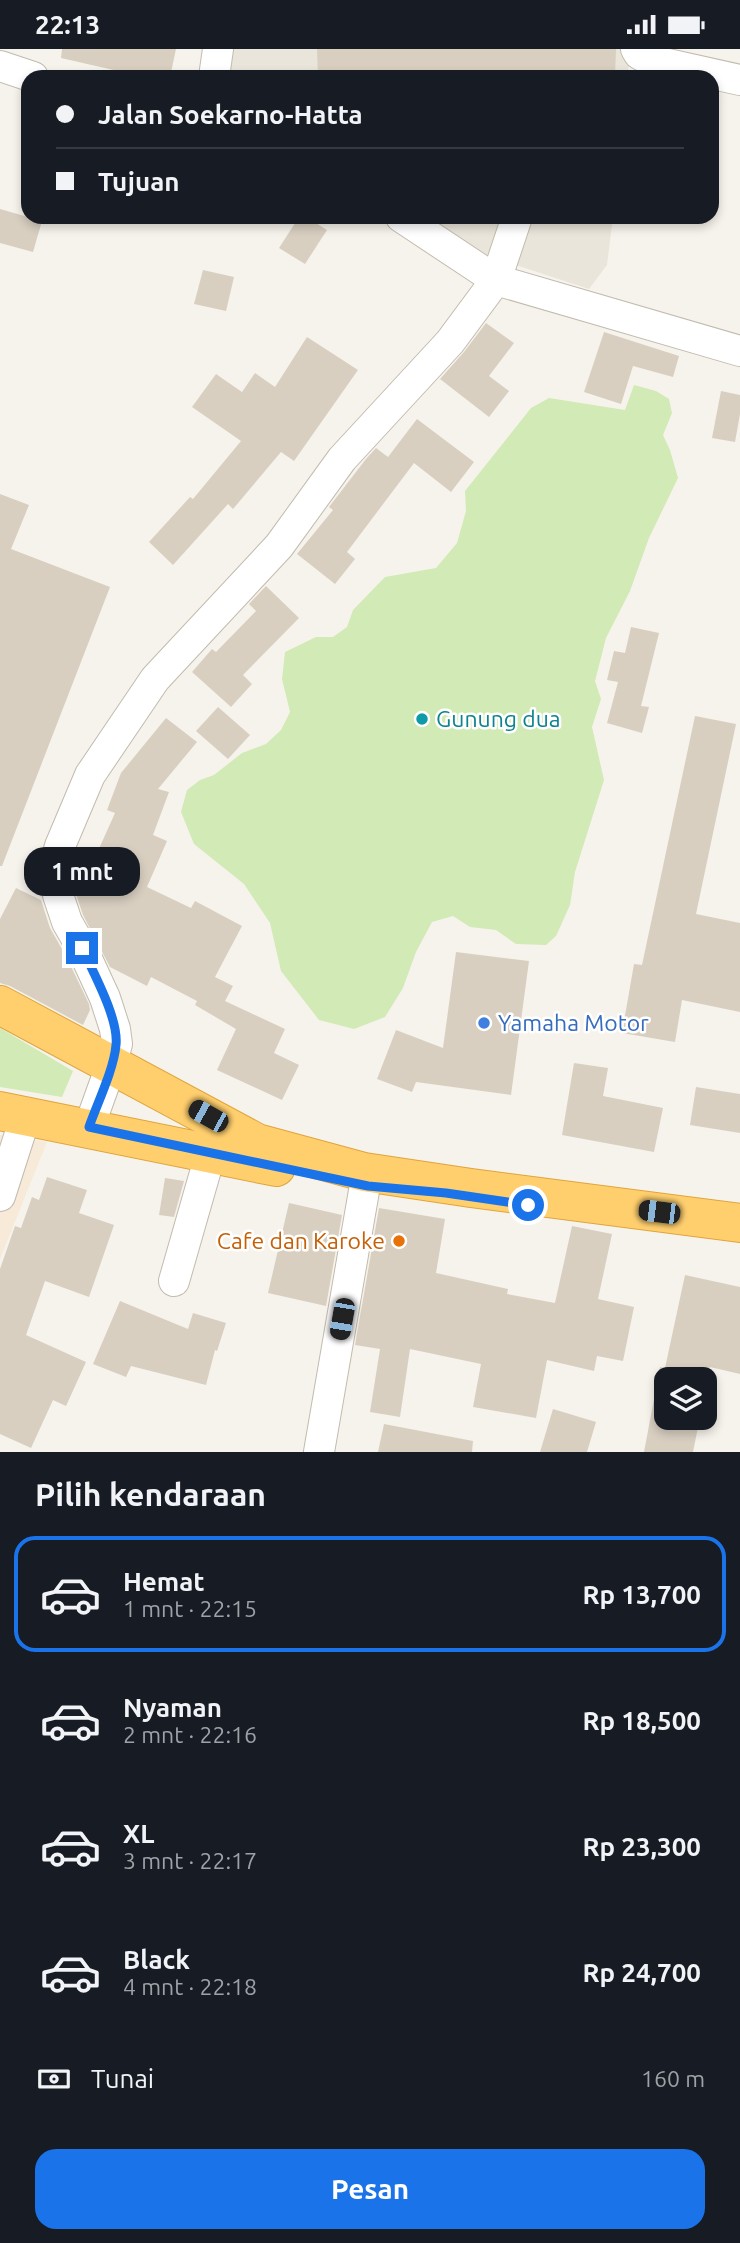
<!DOCTYPE html>
<html lang="id">
<meta charset="utf-8">
<style>
body{margin:0;font-family:Ubuntu,sans-serif;background:#242831;color:#f1f3f6;height:100vh;display:flex;flex-direction:column;font-size:26px;white-space:nowrap}
*{box-sizing:border-box;margin:0}
p{font-size:23px;color:#9ea1a6}
.icon{flex:none;width:38px;height:38px;fill:none;stroke:currentColor;stroke-width:2;stroke-linecap:round;stroke-linejoin:round}
.map{position:relative;height:1403px;overflow:hidden}
.sheet{display:flex;flex-direction:column;background:#171b24;flex:1}
.sheet>*{flex:none}
.guide{position:absolute;left:21px;top:21px;width:698px;height:154px;border-radius:21px;box-shadow:0 4px 10px #0003;display:grid;align-content:center;height:154px;padding:0 35px;background:#171b24}
.fabs{position:absolute;left:654px;top:1318px;display:grid;gap:14px}
.fabs a{display:grid;place-items:center;width:63px;height:63px;border-radius:14px;background:#171b24;box-shadow:0 4px 10px #0003;font-size:35px}
.end{position:absolute;width:32px;height:32px;margin:-16px;border:9px solid #1a73e8;background:#fff;box-shadow:0 0 0 4px #fff}
.from{border-radius:50%}
.bubble{position:absolute;height:49px;border-radius:21px;background:#171b24;box-shadow:0 4px 10px #0003;font-size:23px;font-weight:700;line-height:49px;text-align:center}
.car{position:absolute;width:21px;height:42px;margin:-21px -10px;border-radius:9px;box-shadow:0 0 5px 2px #0007;background:linear-gradient(#222 24%,#8ab4d8 0 40%,#222 0 76%,#8ab4d8 0 86%,#222 0)}
.guide b{display:flex;align-items:center;gap:24px;height:66px;font-size:26px}
.guide b+b{border-top:2px solid #363941}
.guide i{width:18px;height:18px;background:#f1f3f6}
ul{padding:0;list-style:none}
li{display:flex;align-items:center;gap:21px;height:116px;margin:0 14px 10px;padding:0 21px;border:4px solid transparent;border-radius:21px}
li div{flex:1}
li b{display:block;font-size:26px}
li em{font-style:normal;font-weight:700}
li.current{border-color:#1a73e8}
li>.icon{width:63px;height:63px;stroke-width:1.5}
h2{padding:0 35px;font-size:32px;line-height:84px}
.pay{display:flex;align-items:center;gap:18px;height:77px;padding:0 35px;font-size:26px}
.pay p{margin-inline-start:auto}
.cta{display:flex;gap:14px;margin-top:auto;padding:14px 35px}
.cta a{flex:1;height:80px;border-radius:21px;background:#1a73e8;color:#fff;font-size:28px;font-weight:700;line-height:80px;text-align:center}
.status{display:flex;justify-content:space-between;align-items:center;height:49px;padding:0 35px;background:#171b24;direction:ltr}
.status svg{height:19px;fill:currentColor}
.map>svg:first-child{display:block}
.residential{fill:#eae5da}
.commercial{fill:#f7ead8}
.green{fill:#d2eab5}
.building{fill:#d8cfc1}
.lines{fill:none;stroke-linecap:round;stroke-linejoin:round}
.minor-casing{stroke:#c2bbae;stroke-width:32}
.highway-casing{stroke:#e0a43c;stroke-width:40}
.minor{stroke:#fff;stroke-width:30}
.highway{stroke:#ffcf6e;stroke-width:38}
.route{stroke:#1a73e8;stroke-width:9}
.culture-dot{fill:#0f9aa8;stroke:#fff;stroke-width:2.5}
.shop-dot{fill:#3f7fe0;stroke:#fff;stroke-width:2.5}
.food-dot{fill:#e8710a;stroke:#fff;stroke-width:2.5}
.labels{text-anchor:middle;stroke-width:5;stroke-linejoin:round;paint-order:stroke}
.culture-label{font-size:23px;fill:#0d838f;stroke:#fff;text-anchor:start}
.shop-label{font-size:23px;fill:#366cbe;stroke:#fff;text-anchor:start}
.food-label{font-size:23px;fill:#c56008;stroke:#fff;text-anchor:end}
</style>
<div class="status"><b>22:13</b><svg viewBox="0 0 49 12"><path d="M0 12V9h3v3zM5 12V6h3v6zM10 12V3h3v9zM15 12V0h3v12zM26 1h20v11H26zM47 4h2v5h-2z"/></svg></div>
<div class="map">
<svg width="740" height="1403" viewBox="0 0 740 1403">
<rect width="100%" height="100%" fill="#f6f3ec"/>
<g class="residential">
<path d="M225,0h404l-1,28h-407z"/>
<path d="M424,168h189l-6,48 -18,24 -98,-32z"/>
</g>
<path class="commercial" d="M0,1086l47,7 -47,117z"/>
<g class="green">
<path d="M634,336l22,6 13,8 3,14 -9,22 7,15 8,28 -29,60 -19,53 -24,47 -11,43 6,18 -9,28 12,53 -29,92 -5,33 -14,31 -10,9 -30,-1 -20,-14 -26,-3 -17,-11 -21,6 -16,30 -13,36 -18,29 -31,12 -35,-9 -38,-49 -11,-48 -26,-39 -50,-40 -13,-32 6,-22 13,-10 14,-5 28,-22 24,-9 15,-14 9,-18 -8,-33 3,-27 31,-15h17l14,-10 6,-17 32,-33 51,-9 21,-25 9,-32 -1,-20 66,-83 18,-10 76,12z"/>
<path d="M0,979l73,43 -11,26 -62,-10z"/>
</g>
<g class="building">
<path d="M62,0h114l-6,28h-26l-83,-19z"/>
<path d="M317,0h299l-1,28h-68v-4l-78,4h-151z"/>
<path d="M0,160l42,12 -9,31 -33,-9z"/>
<path d="M299,168h7l21,13 -22,34 -26,-16z"/>
<path d="M203,221l31,7 -8,34 -32,-7z"/>
<path d="M486,274l28,20 -25,33 20,15 -20,26 -49,-38 24,-27z"/>
<path d="M604,283l75,24 -6,21 -40,-11 -12,38 -37,-12z"/>
<path d="M307,288l51,33 -64,91 -13,-9 -48,57 -5,-5 -55,61 -24,-23 41,-45 3,2 48,-58 -49,-34 24,-33 26,18 13,-19 20,14z"/>
<path d="M721,342l19,4v19l-5,28 -23,-4z"/>
<path d="M417,370l57,43 -23,30 -37,-29 -67,89 8,7 -20,25 -38,-30 36,-44 -4,-3 37,-48 10,-11 12,9z"/>
<path d="M0,445l29,11 -18,44 99,38 -108,279h-2z"/>
<path d="M266,537l33,32 -56,57 9,9 -21,23 -39,-35 20,-23 4,3 40,-41 -7,-7z"/>
<path d="M631,578l28,6 -18,73 8,1 -7,26 -35,-10 11,-41 -11,-2 7,-29 11,2z"/>
<path d="M218,658l32,28 -22,24 -32,-28z"/>
<path d="M695,667l41,8 -40,190 44,9v89l-58,-12 -7,42 -53,-9 12,-69 8,1z"/>
<path d="M166,669l31,24 -39,47 11,3 -16,43 14,6 -20,46 44,21 4,-7 47,25 -27,51 18,9 -8,15 60,28 -11,24 25,12 -17,35 -65,-30 19,-41 -41,-24 2,-4 -46,-24 -4,9 -37,-19 -27,-52 -8,-24v-4l12,-27 6,2 22,-49 -8,-3 14,-37z"/>
<path d="M16,839l25,12 9,28 16,28 23,48 1,6 -7,15 -73,-39 -10,-3v-64z"/>
<path d="M456,903l73,9 -18,134 -95,-13 -4,10 -35,-13 19,-49 47,18z"/>
<path d="M574,1014l34,5 -5,28 60,12 -9,44 -92,-17z"/>
<path d="M696,1038l44,7v39l-50,-8z"/>
<path d="M47,1128l40,13 -8,23 35,12 -25,72 -44,-16 -19,54 60,27 -20,44 -13,-6 -22,48 -31,-14v-165l15,-43 6,2 11,-31 7,3z"/>
<path d="M165,1129l19,3 -10,36 -15,-2z"/>
<path d="M289,1154l53,12 -16,91 -58,-13z"/>
<path d="M379,1159l66,11 -9,54 72,16 -1,5 48,9 17,-77 40,8 -14,65 36,8 -11,54 -26,-5 -3,15 -47,-11 -11,58 -63,-11 8,-43 -71,-15 -10,68 -30,-5 10,-63 -25,-4z"/>
<path d="M685,1226l55,12v87l-30,-7 -5,22v-10h-38v38h33l-7,35h-49l16,-85 5,1z"/>
<path d="M120,1252l68,28 5,-16 33,10 -9,28 -2,-1 -9,35 -75,-19 -5,11 -33,-13z"/>
<path d="M553,1360l43,13 -9,30h-47z"/>
<path d="M384,1375l89,17 -1,11h-94z"/>
</g>
<g class="lines">
<defs>
<g id="minor">
<path d="M636,0l3,5 11,6 90,20"/>
<path d="M0,17l33,11"/>
<path d="M214,28l4,-28"/>
<path d="M517,168l-21,63 244,71"/>
<path d="M89,1078l23,-64 5,-19 -2,-15 -10,-31 -23,-50 -15,-26 -9,-27 -4,-28 6,-21 30,-71 65,-96 124,-133 63,-87 108,-117 46,-62 -95,-63"/>
<path d="M0,1147l26,-81"/>
<path d="M174,1232l37,-129"/>
<path d="M319,1403l46,-267"/>
</g>
<g id="highway">
<path d="M0,956l257,138 107,29 107,16 269,35"/>
<path d="M0,1062l276,56"/>
</g>
</defs>
<use href="#minor" class="minor-casing"/>
<use href="#highway" class="highway-casing"/>
<use href="#minor" class="minor"/>
<use href="#highway" class="highway"/>
</g>
<g class="lines">
<path class="route" d="M82,899c11,24 37,71 34,97 -2,24 -19,59 -27,82l279,59 78,7 82,12"/>
</g>
<circle class="culture-dot" cx="422" cy="670" r="7"/>
<circle class="shop-dot" cx="484" cy="974" r="7"/>
<circle class="food-dot" cx="399" cy="1192" r="7"/>
<g class="labels">
<g class="culture-label">
<text x="436" y="678">Gunung dua</text>
</g>
<g class="shop-label">
<text x="498" y="982">Yamaha Motor</text>
</g>
<g class="food-label">
<text x="385" y="1200">Cafe dan Karoke</text>
</g>
</g>
</svg>
<div class="fabs">
<a><svg class="icon" aria-label="layers" viewBox="0 0 24 24"><path d="M12 4l9 5-9 5-9-5zM3 14l9 5 9-5"/></svg></a>
</div>
<i class="end from" style="left:528px;top:1156px"></i>
<i class="end" style="left:82px;top:899px"></i>
<div class="bubble" style="left:24px;top:798px;width:116px">1 mnt</div>
<i class="car" style="left:208px;top:1067px;rotate:299deg"></i>
<i class="car" style="left:659px;top:1163px;rotate:277deg"></i>
<i class="car" style="left:342px;top:1270px;rotate:190deg"></i>
<div class="guide">
<b><i class="from"></i>Jalan Soekarno-Hatta</b>
<b><i></i>Tujuan</b>
</div>
</div>
<section class="sheet">
<h2>Pilih kendaraan</h2>
<ul>
<li class="current"><svg class="icon" aria-label="car" viewBox="0 0 24 24"><path d="M5 17H2v-5l4-1 3-4h7l3 4 3 1v5h-3M9 17h6M6 11h13"/><circle cx="7" cy="17" r="2"/><circle cx="17" cy="17" r="2"/></svg><div><b>Hemat</b><p>1 mnt · 22:15</p></div><em>Rp 13,700</em></li>
<li><svg class="icon" aria-label="car" viewBox="0 0 24 24"><path d="M5 17H2v-5l4-1 3-4h7l3 4 3 1v5h-3M9 17h6M6 11h13"/><circle cx="7" cy="17" r="2"/><circle cx="17" cy="17" r="2"/></svg><div><b>Nyaman</b><p>2 mnt · 22:16</p></div><em>Rp 18,500</em></li>
<li><svg class="icon" aria-label="car" viewBox="0 0 24 24"><path d="M5 17H2v-5l4-1 3-4h7l3 4 3 1v5h-3M9 17h6M6 11h13"/><circle cx="7" cy="17" r="2"/><circle cx="17" cy="17" r="2"/></svg><div><b>XL</b><p>3 mnt · 22:17</p></div><em>Rp 23,300</em></li>
<li><svg class="icon" aria-label="car" viewBox="0 0 24 24"><path d="M5 17H2v-5l4-1 3-4h7l3 4 3 1v5h-3M9 17h6M6 11h13"/><circle cx="7" cy="17" r="2"/><circle cx="17" cy="17" r="2"/></svg><div><b>Black</b><p>4 mnt · 22:18</p></div><em>Rp 24,700</em></li>
</ul>
<div class="pay"><svg class="icon" aria-label="cash" viewBox="0 0 24 24"><path d="M3 7h18v10H3z"/><circle cx="12" cy="12" r="2"/></svg>Tunai<p>160 m</p></div>
<div class="cta"><a>Pesan</a></div>
</section>
